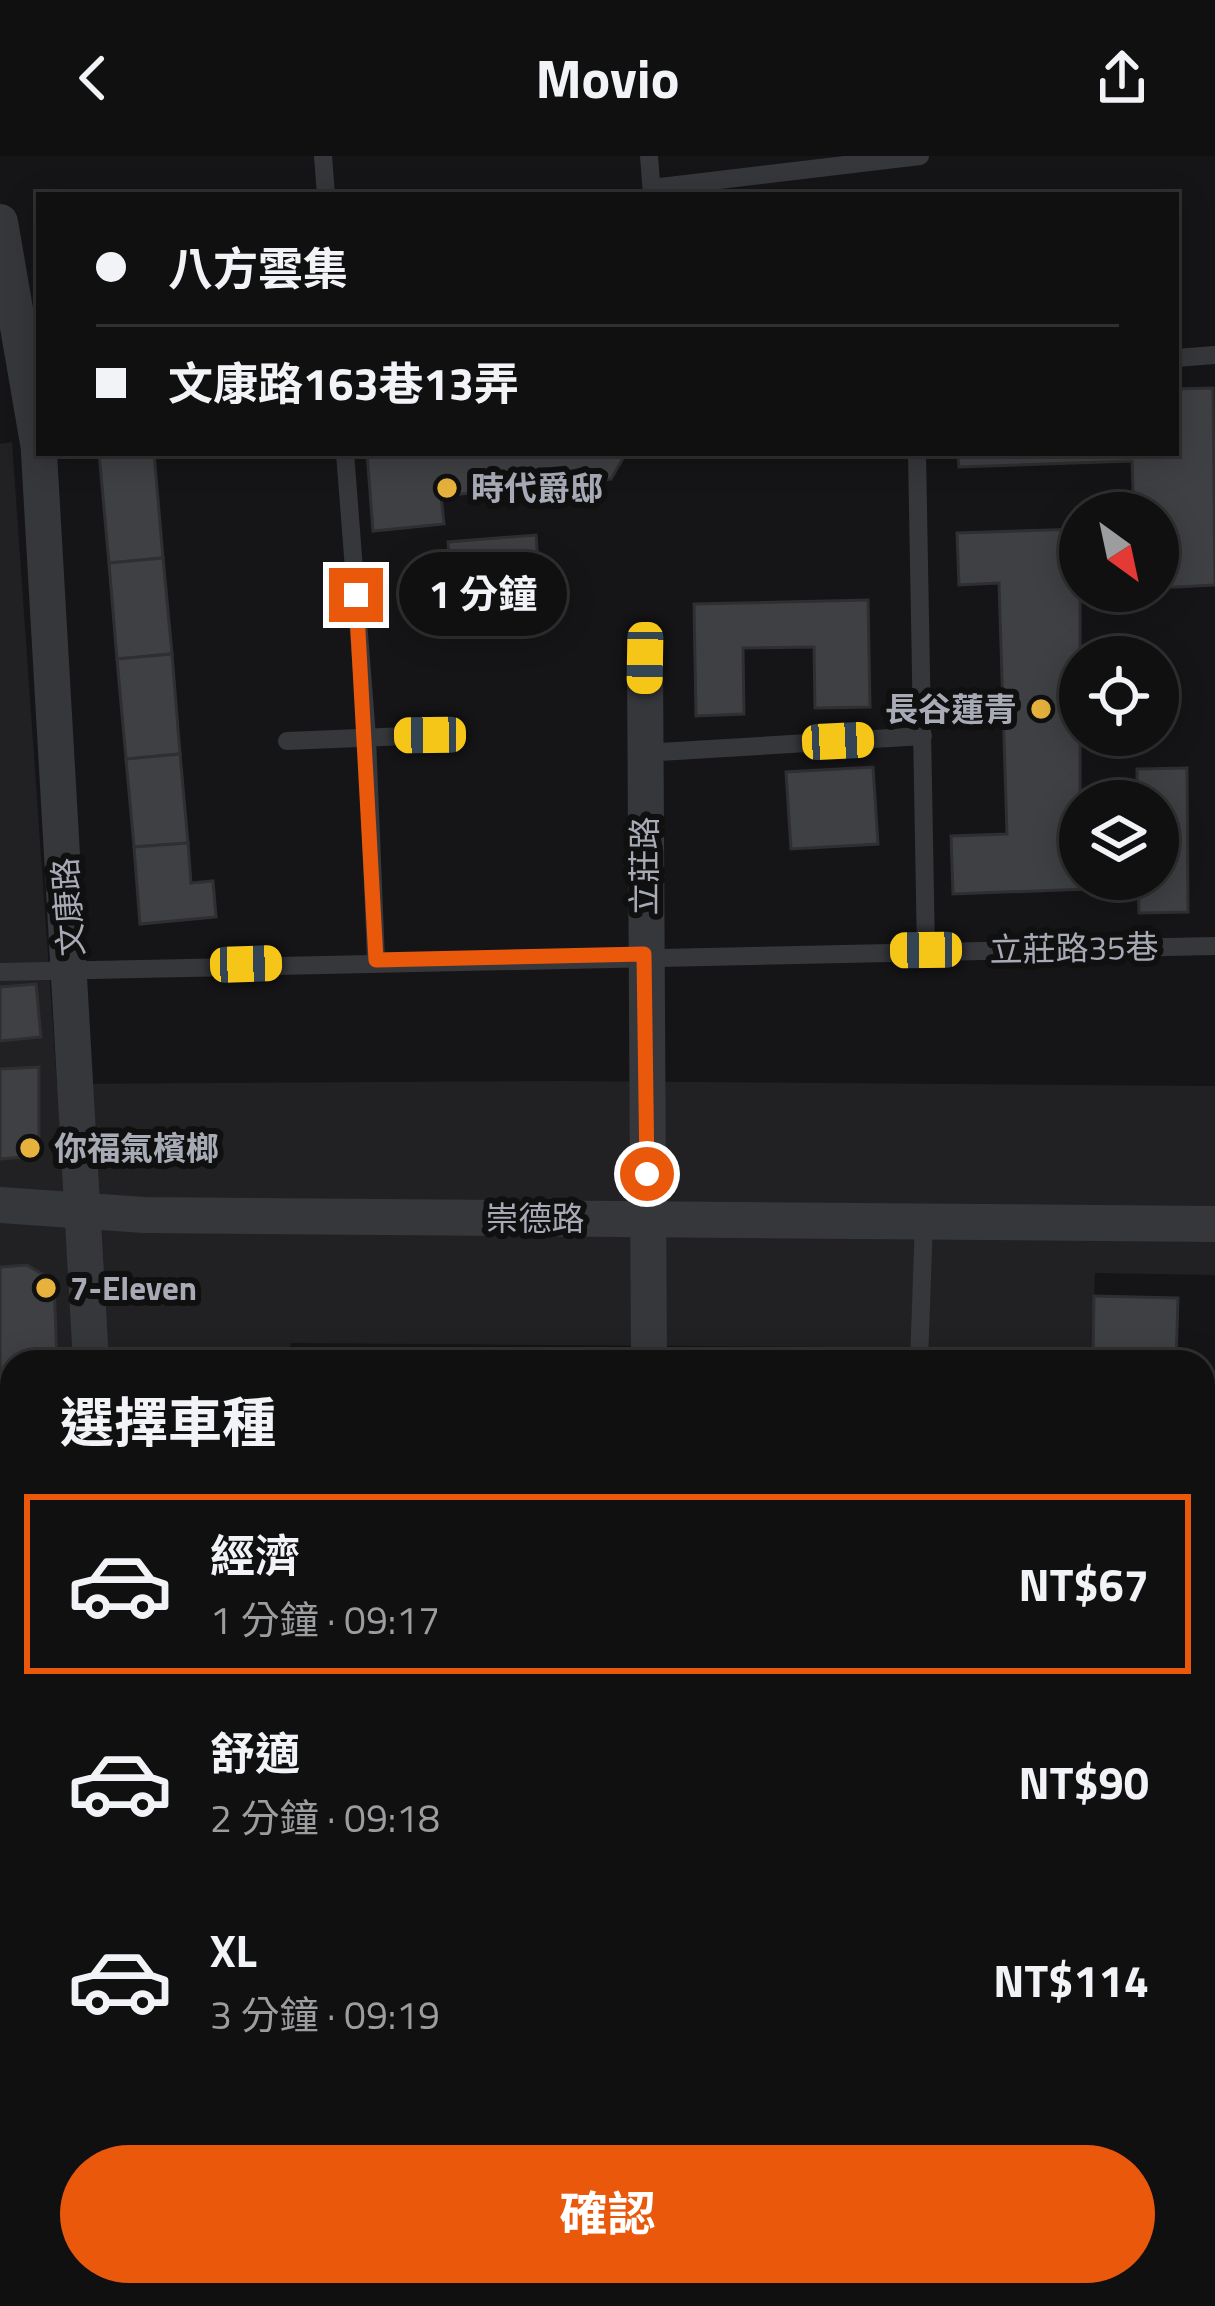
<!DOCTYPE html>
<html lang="zh-TW">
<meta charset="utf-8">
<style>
body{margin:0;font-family:"Titillium Web","Noto Sans TC",sans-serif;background:#19191a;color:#f1f3f6;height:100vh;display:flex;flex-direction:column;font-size:45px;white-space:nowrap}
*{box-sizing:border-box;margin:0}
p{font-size:39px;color:#9c9d9f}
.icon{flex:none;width:66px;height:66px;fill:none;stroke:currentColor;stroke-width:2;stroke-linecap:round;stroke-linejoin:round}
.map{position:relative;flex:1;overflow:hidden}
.drawer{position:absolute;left:0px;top:1194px;width:1215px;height:957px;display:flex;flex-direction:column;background:#101011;border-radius:36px 36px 0 0;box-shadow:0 6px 30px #0003,0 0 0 3px #303031}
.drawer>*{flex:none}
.guide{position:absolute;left:36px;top:36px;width:1143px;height:264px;border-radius:0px;box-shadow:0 6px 30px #0003,0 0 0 3px #303031;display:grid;align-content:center;height:264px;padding:0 60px;background:#101011}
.needle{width:78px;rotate:147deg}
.controls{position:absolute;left:1059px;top:336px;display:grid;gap:24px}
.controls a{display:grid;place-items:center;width:120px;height:120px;border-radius:50%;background:#101011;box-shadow:0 6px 30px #0003,0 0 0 3px #303031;font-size:60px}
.end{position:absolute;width:54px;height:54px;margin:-27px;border:15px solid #ea580c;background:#fff;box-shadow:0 0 0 6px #fff}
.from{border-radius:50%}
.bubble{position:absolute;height:84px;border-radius:42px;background:#101011;box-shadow:0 6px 30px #0003,0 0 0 3px #303031;font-size:39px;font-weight:700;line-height:84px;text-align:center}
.car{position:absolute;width:36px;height:72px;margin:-36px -18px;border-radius:15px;box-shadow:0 0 9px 3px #0007;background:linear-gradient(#f5c518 24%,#345 0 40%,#f5c518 0 76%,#345 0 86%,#f5c518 0)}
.guide b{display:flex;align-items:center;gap:42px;height:114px;font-size:45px}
.guide b+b{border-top:3px solid #303031}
.guide i{width:30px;height:30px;background:#f1f3f6}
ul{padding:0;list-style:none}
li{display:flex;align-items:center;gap:36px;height:180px;margin:0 24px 18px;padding:0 36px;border:6px solid transparent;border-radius:0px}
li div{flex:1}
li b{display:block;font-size:45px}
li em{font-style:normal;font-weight:700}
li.selected{border-color:#ea580c}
li>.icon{width:108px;height:108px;stroke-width:1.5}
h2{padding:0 60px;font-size:54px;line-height:144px}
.action{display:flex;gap:24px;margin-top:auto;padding:24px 60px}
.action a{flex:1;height:138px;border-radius:72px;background:#ea580c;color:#fff;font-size:48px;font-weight:700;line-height:138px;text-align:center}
header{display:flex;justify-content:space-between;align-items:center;height:156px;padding:0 60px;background:#101011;font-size:54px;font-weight:700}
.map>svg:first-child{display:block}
.built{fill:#212123}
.building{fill:#3f4043;stroke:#2f2f32;stroke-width:3}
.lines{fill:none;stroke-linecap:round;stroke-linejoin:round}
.lane{stroke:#36373b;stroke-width:18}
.street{stroke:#36373b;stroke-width:36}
.route{stroke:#ea580c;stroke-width:15}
.poi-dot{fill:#e6b23d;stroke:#101011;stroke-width:4.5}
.labels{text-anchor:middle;stroke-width:12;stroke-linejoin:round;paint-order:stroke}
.poi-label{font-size:33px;font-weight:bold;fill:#a8abb6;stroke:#101011;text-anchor:start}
.street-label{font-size:33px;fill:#a8abb6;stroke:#101011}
</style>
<header><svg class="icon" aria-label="back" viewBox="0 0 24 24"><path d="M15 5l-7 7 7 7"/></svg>Movio<svg class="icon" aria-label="share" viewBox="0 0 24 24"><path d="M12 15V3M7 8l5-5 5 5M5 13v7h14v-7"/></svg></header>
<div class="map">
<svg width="1215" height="2150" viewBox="0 0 1215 2150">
<rect width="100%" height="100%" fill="#151517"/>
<g class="built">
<path d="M12,286l45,642 509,-3 649,5v189l-120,-2 -3,76 -801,-6 -4,19h-275v861l-12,1v-1780z"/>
<path d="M1203,1810l12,1v339l-1133,-6 1,-5h1120z"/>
</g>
<g class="building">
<path d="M1213,232l2,197 -57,3v-75h-24l-2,-52 -173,6 -1,-14h218v-64z"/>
<path d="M99,297h55l9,105 -54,5z"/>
<path d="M367,297h259l-15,26 -170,17 3,28 -71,7z"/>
<path d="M1080,373v350h6l1,10 -134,5 -2,-58 56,-2 -8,-251 -40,2 -2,-52z"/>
<path d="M536,379l4,55 -88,7 -4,-55z"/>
<path d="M163,402l9,96 -55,5 -8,-96z"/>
<path d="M868,444l2,107 -55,1 -1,-61 -71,1 1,66 -48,2 -2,-112z"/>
<path d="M172,498l8,100 -54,5 -9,-100z"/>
<path d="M180,598l8,89 -54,4 -8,-88z"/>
<path d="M873,611l5,77 -87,5 -5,-77z"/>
<path d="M1187,612l1,144 -49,1 -1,-34h20v-78h-21v-32z"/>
<path d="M188,687l3,40 22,-2 3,36 -76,7 -6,-77z"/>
<path d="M36,828l5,53 -41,4v-54z"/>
<path d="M39,911v89l-39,3v-90z"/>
<path d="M27,1109l27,16 3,81h-45v59l-12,1v-155z"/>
<path d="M1094,1140l84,2 -2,64h-83z"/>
<path d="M12,1299v125h-12v-124z"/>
<path d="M12,1529v121l-12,1v-121z"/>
</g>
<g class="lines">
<g class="lane">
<path d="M323,0l3,39"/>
<path d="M649,0l3,39"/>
<path d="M652,32l268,-32"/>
<path d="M1176,202l39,-3"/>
<path d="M345,297l22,284 9,223"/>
<path d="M917,297l9,498"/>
<path d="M287,585l143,-6"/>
<path d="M643,597l280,-17"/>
<path d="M0,816l1215,-26"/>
<path d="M919,1206l5,-141"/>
<path d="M1203,1685h12"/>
</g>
<g class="street">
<path d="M0,66l39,227"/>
<path d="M39,297l52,909"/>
<path d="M645,503l4,703"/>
<path d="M0,1049l144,10 1071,9"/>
<path d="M1203,1481h12"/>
<path d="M0,1485h12"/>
<path d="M0,2107h12"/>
<path d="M1203,2112h12"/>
<path d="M417,2150v-11"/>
</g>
</g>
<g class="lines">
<path class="route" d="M356,439l20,365 268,-6 3,220"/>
</g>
<g class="poi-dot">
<circle cx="447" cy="332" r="12"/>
<circle cx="1041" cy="553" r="12"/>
<circle cx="30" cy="992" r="12"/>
<circle cx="46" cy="1132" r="12"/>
</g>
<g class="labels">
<g class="poi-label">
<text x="471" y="344">時代爵邸</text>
<text x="1017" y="565" text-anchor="end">長谷蓮青</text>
<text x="54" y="1004">你福氣檳榔</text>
<text x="70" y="1144">7-Eleven</text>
</g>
<g class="street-label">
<text transform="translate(644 710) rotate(-90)" y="12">立莊路</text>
<text transform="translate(68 751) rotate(-94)" y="12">文康路</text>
<text transform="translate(1074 792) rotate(-1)" y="12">立莊路35巷</text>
<text x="535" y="1074">崇德路</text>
</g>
</g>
</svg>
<div class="controls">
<a><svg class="needle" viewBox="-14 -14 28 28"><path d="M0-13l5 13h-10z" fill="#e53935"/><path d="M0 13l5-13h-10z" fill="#9c9d9f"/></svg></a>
<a><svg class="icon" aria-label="locate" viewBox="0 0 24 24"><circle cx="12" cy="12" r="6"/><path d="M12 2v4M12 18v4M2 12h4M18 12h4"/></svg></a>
<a><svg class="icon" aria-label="layers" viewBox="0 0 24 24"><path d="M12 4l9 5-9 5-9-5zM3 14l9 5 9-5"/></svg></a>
</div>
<i class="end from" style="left:647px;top:1018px"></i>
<i class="end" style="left:356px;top:439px"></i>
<div class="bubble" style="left:399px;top:396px;width:168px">1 分鐘</div>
<i class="car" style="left:645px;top:502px;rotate:181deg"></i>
<i class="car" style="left:430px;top:579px;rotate:269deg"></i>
<i class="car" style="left:838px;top:585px;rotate:87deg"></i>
<i class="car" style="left:926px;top:794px;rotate:269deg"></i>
<i class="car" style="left:246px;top:808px;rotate:88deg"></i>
<div class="guide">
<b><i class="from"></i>八方雲集</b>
<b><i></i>文康路163巷13弄</b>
</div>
<section class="drawer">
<h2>選擇車種</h2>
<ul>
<li class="selected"><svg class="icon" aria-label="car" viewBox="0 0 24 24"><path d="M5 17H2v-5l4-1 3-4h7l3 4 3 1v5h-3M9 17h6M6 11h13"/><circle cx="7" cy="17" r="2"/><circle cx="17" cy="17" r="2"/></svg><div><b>經濟</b><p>1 分鐘 · 09:17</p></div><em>NT$67</em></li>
<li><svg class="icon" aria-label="car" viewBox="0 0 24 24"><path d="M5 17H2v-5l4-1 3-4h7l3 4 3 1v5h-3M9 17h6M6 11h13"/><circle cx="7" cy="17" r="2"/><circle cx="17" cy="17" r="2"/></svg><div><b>舒適</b><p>2 分鐘 · 09:18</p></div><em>NT$90</em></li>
<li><svg class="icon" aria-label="car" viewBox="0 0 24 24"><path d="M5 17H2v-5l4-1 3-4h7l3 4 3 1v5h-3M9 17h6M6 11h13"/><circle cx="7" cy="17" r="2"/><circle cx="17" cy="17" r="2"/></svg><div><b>XL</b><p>3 分鐘 · 09:19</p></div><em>NT$114</em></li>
</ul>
<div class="action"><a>確認</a></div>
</section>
</div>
